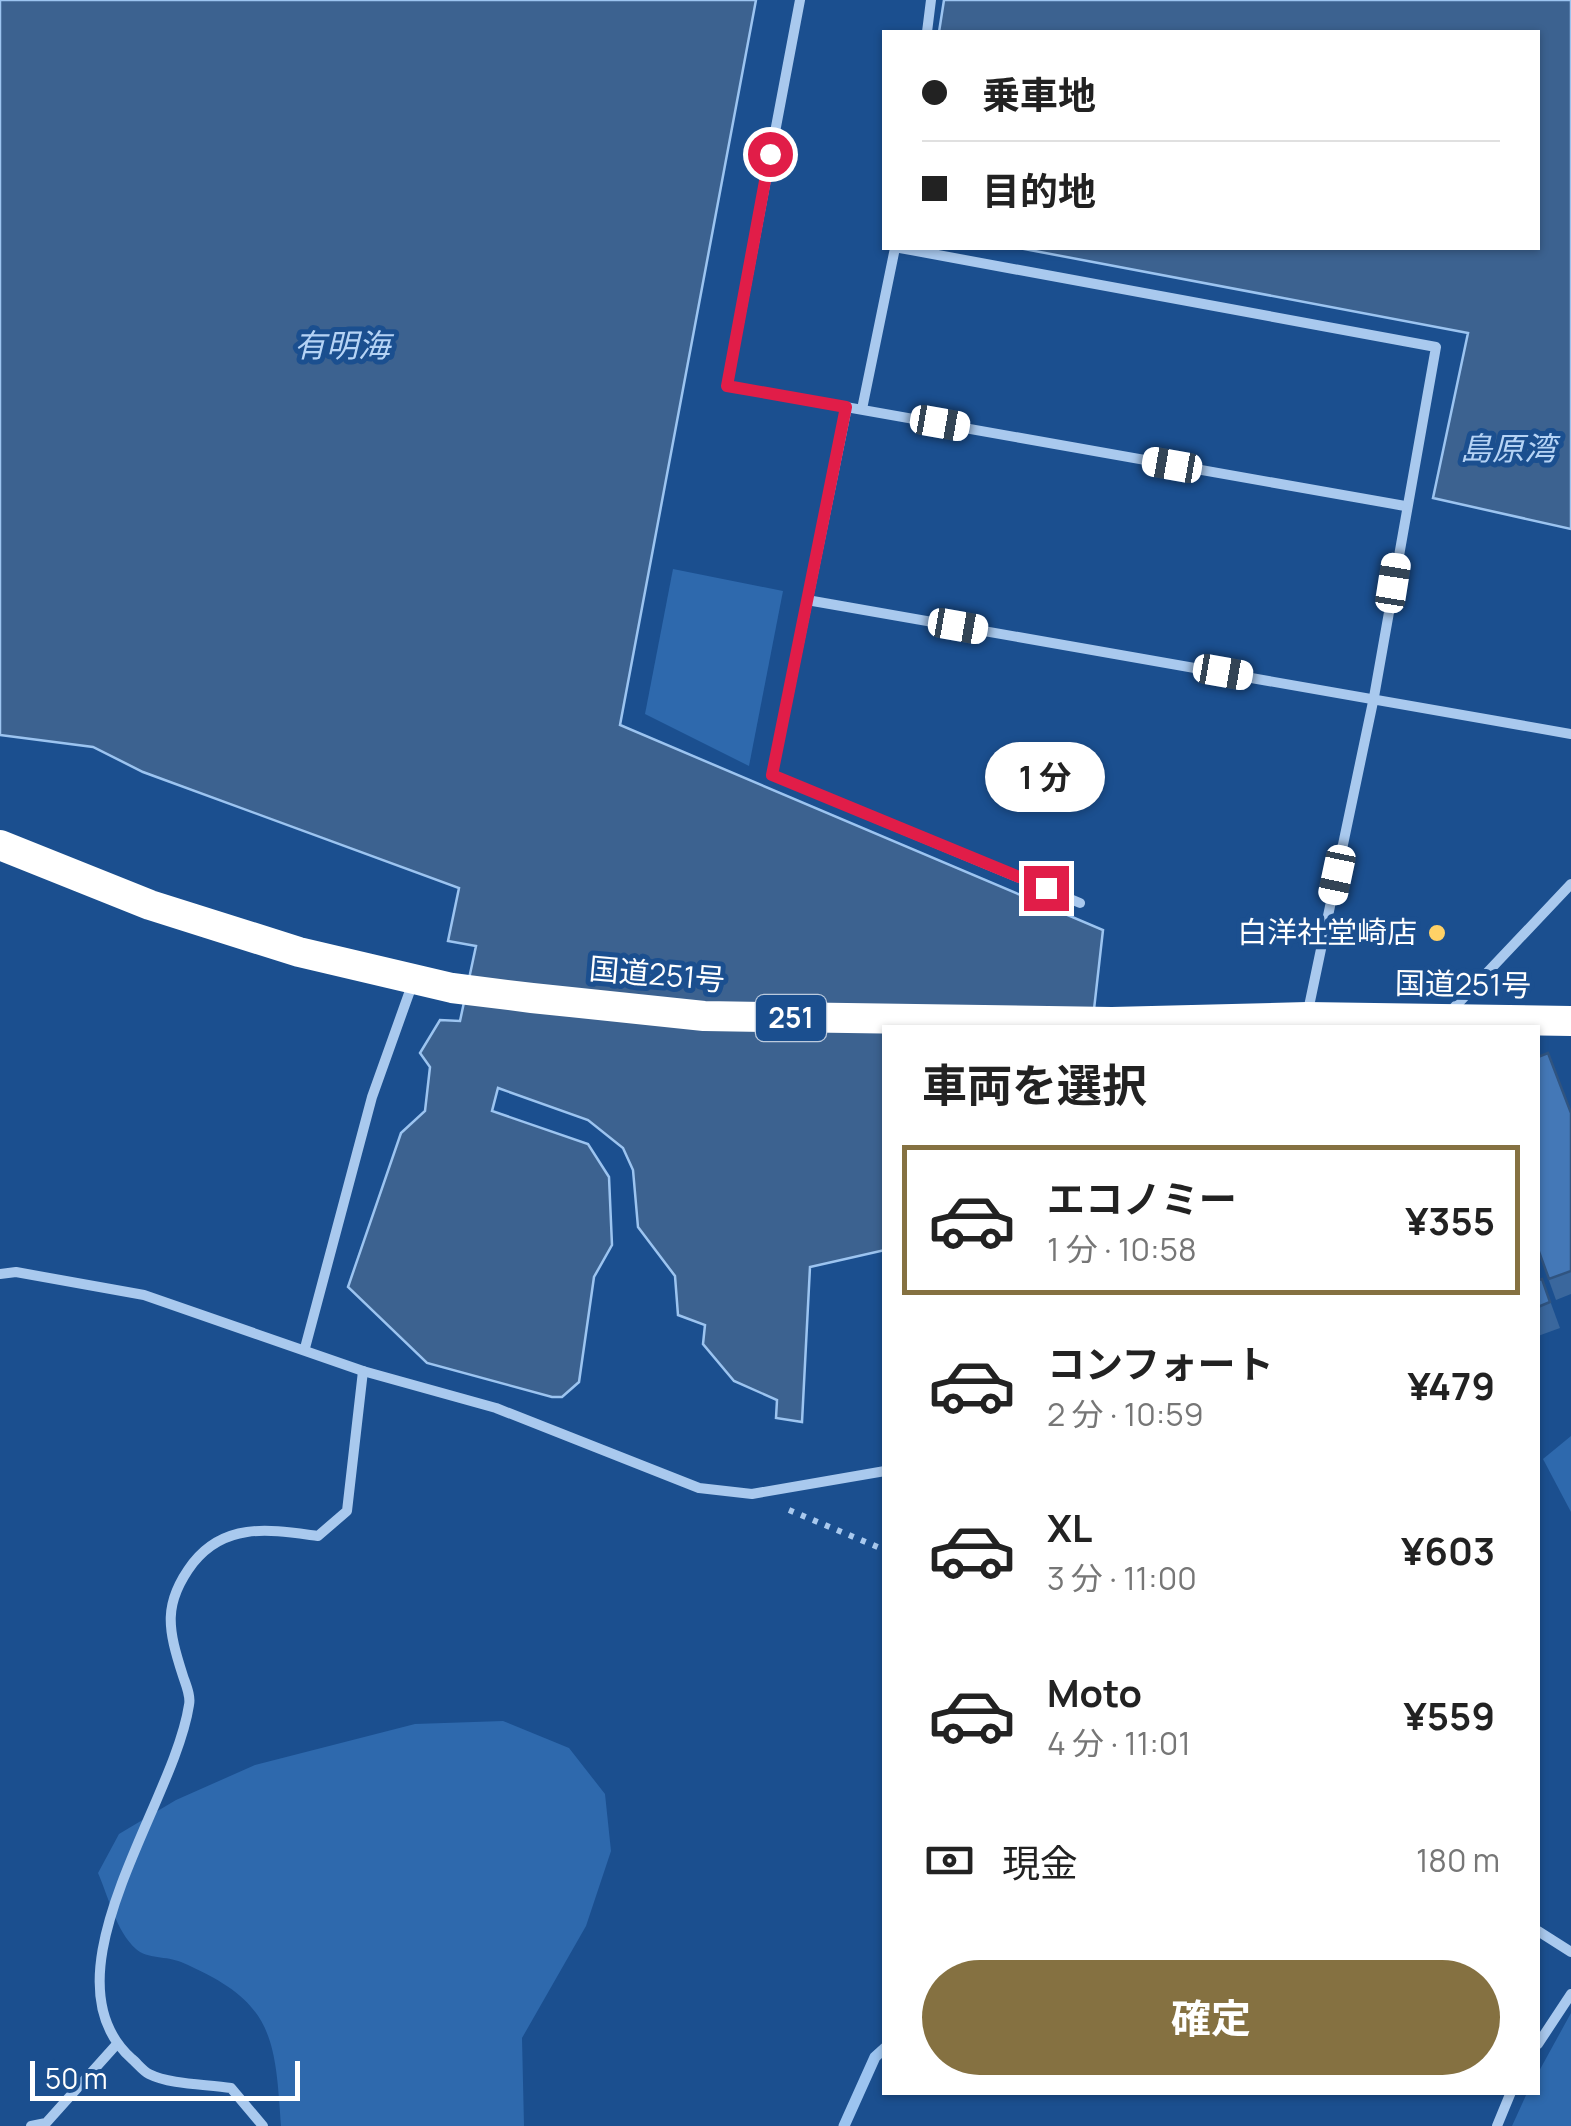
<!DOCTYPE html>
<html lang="ja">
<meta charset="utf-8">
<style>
body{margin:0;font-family:Manrope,"Noto Sans JP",sans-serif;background:#f2f2f2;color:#222;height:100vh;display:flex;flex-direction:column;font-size:38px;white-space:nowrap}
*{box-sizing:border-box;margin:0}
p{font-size:32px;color:#767676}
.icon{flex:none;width:55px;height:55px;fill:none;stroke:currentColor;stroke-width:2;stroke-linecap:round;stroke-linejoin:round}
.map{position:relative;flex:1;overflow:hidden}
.sheet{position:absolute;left:882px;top:1025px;width:658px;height:1070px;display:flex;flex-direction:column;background:#fff;border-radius:0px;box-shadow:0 2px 8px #0004}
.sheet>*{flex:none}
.guide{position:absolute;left:882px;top:30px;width:658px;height:220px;border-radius:0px;box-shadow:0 2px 8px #0004;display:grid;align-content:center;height:220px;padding:0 40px;background:#fff}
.scale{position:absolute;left:30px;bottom:25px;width:270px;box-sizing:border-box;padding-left:10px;border:5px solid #fff;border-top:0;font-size:28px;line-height:35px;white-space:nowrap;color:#fff;-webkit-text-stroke:8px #1b4f8f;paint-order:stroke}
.end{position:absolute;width:45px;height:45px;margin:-22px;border:12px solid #e11d48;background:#fff;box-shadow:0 0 0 5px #fff}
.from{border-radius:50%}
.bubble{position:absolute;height:70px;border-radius:35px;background:#fff;box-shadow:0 2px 8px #0004;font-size:32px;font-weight:700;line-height:70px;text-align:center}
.car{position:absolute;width:30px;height:60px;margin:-30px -15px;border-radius:12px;box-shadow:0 0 8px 2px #0007;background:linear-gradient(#fff 24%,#345 0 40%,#fff 0 76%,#345 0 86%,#fff 0)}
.guide b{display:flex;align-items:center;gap:35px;height:95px;font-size:38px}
.guide b+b{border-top:2px solid #e0e0e0}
.guide i{width:25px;height:25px;background:#222}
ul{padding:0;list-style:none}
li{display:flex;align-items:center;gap:30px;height:150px;margin:0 20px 15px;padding:0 20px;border:5px solid transparent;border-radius:0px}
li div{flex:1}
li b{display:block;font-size:38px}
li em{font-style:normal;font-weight:700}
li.selected{border-color:#857141}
li>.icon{width:90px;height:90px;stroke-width:1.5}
h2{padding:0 40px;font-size:45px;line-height:120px}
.pay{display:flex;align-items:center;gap:25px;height:110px;padding:0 40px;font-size:38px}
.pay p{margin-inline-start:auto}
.button{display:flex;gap:20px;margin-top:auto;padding:20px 40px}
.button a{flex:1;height:115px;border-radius:60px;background:#857141;color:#fff;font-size:40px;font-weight:700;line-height:115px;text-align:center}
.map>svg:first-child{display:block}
.green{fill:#2e69ad}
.water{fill:#3c6290;stroke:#9cc4f0;stroke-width:2.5}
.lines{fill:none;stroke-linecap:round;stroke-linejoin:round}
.stream{stroke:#9cc4f0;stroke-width:11}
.path{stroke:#a9c9ee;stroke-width:6;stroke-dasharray:5 8;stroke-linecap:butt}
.street{stroke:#a9c9ee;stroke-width:10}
.highway{stroke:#fff;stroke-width:30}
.wall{fill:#3a679d}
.building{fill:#4478b7;stroke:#305480;stroke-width:2.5}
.route{stroke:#e11d48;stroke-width:12}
.poi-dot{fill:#ffd166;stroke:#1b4f8f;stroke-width:4}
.labels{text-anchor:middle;stroke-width:10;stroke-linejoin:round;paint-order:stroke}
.shield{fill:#1b4f8f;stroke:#bbcadd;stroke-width:2.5}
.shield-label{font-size:28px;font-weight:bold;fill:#fff}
.poi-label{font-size:30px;fill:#fff;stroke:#1b4f8f;text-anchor:end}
.street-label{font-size:30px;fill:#fff;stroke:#1b4f8f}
.water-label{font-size:32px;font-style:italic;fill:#b5d3f5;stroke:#1b4f8f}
</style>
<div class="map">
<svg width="1571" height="2126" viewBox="0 0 1571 2126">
<rect width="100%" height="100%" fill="#1b4f8f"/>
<g class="green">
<path d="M673,569l110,22 -34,175 -104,-52z"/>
<path d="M1571,1436v76l-28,-53z"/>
<path d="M503,1721l66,27 36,46 6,57 -25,75 -64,112 2,88h-243c-6,-92 -9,-125 -100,-164 -14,-6 -34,-3 -45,-13 -20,-18 -27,-51 -38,-76l21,-39 57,-34 79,-35 160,-41z"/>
<path d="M1571,2013v113h-59l15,-33 11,-1v-19z"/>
</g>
<g class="water">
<path d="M0,0h756l-136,725 483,205 -11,97 -207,1v222l-75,17 -8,155 -26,-4 1,-18 -43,-19 -31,-37 2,-19 -27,-10 -3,-39 -37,-49 -5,-57 -10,-22 -35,-28 -90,-32 -6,23 96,33 21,33 3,68 -18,32 -15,105 -17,15h-10l-125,-34 -79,-76 53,-154 24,-22 5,-44 -10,-14 20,-33 20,1 16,-75 -28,-5 11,-53 -316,-116 -50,-25 -93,-12z"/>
<path d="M944,0h627v529l-138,-31 35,-165 -449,-85h519v-216h-599z"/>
</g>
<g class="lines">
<path class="stream" d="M844,2126l31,-69 10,-9"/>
<path class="path" d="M789,1510l96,40"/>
<g class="street">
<path d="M800,0l-73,386 678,120"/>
<path d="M927,32l4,-32"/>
<path d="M900,248l536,99 -62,350 -66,314"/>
<path d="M847,407l-75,368 308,128"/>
<path d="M862,409l33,-161"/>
<path d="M807,600l764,134"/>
<path d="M1448,1014l123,-130"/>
<path d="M0,1274l16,-2 128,23 219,76 133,37 203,80 53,6 133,-23"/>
<path d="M305,1348l67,-251 40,-112"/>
<path d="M1538,1931l33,21"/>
<path d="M1538,2044l33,-50"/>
<path d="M31,2126l15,-3 70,-78"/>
<path d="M263,2126l-32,-38c-24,-4 -60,-3 -82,-14 -6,-3 -12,-11 -17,-15 -93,-82 42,-255 57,-354 2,-9 -3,-20 -6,-29 -15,-47 -21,-72 10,-113 33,-42 79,-33 125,-27l29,-25 16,-140"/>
<path d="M1497,2126l14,-34"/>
</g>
<path class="highway" d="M0,845l150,60 149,47 153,36 80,10 172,18 408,6 195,-5 264,4"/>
</g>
<g class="wall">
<path d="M1571,1113v181l-15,6 -18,-50z"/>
<path d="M1542,1279l18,49 -22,8v-56z"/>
</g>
<g class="building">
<path d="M1548,1053l23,60v158l-22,8 -11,-30v-192z"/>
<path d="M1542,1279l8,23 -12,5v-27z"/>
</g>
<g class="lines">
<path class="route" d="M770,154l-43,232 119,21 -74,368 274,113"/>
</g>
<circle class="poi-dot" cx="1437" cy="933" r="10"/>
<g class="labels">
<rect class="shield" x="756" y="995" width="70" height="46" rx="8"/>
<g class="shield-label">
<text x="791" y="1028">251</text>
</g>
<g class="poi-label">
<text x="1417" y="943">白洋社堂崎店</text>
</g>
<g class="street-label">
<text transform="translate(657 975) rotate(5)" y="10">国道251号</text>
<text transform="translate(1463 985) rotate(1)" y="10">国道251号</text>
</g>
<g class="water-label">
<text x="342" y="357">有明海</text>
<text x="1508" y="460">島原湾</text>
</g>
</g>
</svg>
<div class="scale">50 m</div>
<i class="end from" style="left:770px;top:154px"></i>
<i class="end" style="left:1046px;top:888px"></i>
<div class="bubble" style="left:985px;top:742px;width:120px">1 分</div>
<i class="car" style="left:940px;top:423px;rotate:100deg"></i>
<i class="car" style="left:1172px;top:465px;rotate:280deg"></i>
<i class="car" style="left:1393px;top:583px;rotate:9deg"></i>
<i class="car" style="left:958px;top:626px;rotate:100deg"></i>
<i class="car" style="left:1223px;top:672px;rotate:100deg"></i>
<i class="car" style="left:1337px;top:875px;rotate:192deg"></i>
<div class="guide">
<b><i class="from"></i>乗車地</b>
<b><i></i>目的地</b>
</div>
<section class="sheet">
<h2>車両を選択</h2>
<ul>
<li class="selected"><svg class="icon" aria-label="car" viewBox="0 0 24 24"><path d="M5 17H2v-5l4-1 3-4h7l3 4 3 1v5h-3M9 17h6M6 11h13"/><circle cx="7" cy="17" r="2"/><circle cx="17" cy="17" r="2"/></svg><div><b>エコノミー</b><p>1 分 · 10:58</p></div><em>¥355</em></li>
<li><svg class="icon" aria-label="car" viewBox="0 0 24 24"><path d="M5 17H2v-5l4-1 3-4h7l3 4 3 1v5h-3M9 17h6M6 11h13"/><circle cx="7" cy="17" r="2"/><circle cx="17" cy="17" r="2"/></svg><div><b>コンフォート</b><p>2 分 · 10:59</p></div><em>¥479</em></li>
<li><svg class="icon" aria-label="car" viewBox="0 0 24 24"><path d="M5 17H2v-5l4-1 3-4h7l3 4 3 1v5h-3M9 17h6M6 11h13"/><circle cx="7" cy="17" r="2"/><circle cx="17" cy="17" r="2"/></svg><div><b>XL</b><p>3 分 · 11:00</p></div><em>¥603</em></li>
<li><svg class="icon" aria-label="car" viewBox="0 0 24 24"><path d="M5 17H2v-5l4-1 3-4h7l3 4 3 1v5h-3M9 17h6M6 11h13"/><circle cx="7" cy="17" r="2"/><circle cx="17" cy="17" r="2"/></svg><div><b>Moto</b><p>4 分 · 11:01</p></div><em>¥559</em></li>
</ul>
<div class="pay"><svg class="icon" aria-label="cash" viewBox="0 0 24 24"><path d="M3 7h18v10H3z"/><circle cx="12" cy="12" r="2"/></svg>現金<p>180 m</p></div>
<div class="button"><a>確定</a></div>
</section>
</div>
